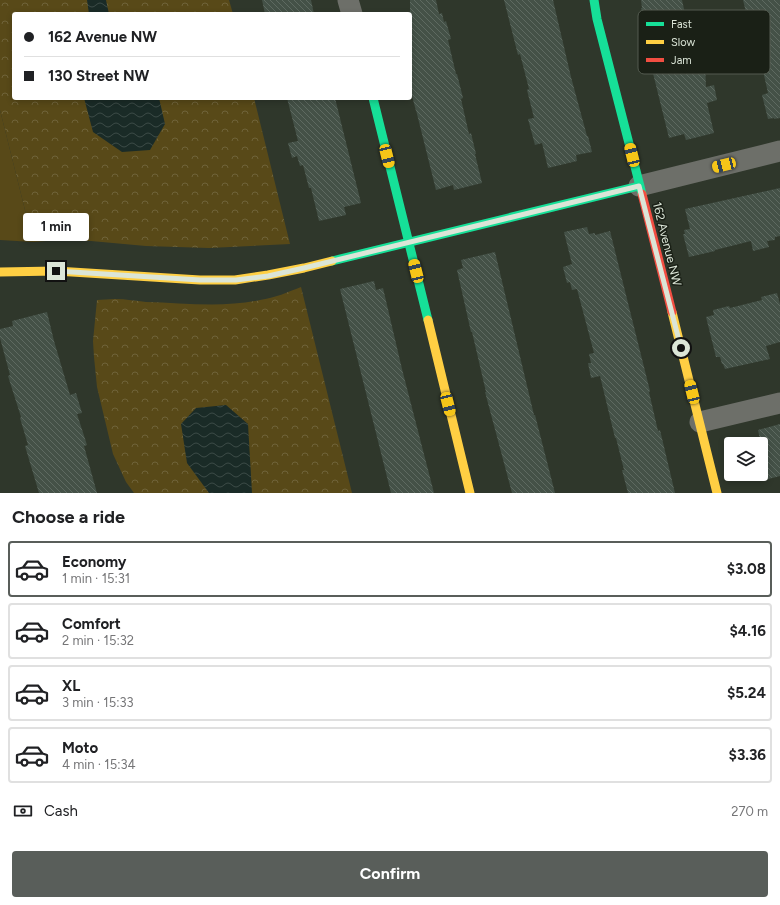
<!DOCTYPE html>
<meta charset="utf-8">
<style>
body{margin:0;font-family:Figtree,sans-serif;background:#f2f2f2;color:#202124;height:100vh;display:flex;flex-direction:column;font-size:15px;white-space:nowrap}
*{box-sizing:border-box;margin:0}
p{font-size:13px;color:#757577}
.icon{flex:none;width:22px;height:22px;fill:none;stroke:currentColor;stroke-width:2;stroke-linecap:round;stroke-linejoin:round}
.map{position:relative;height:493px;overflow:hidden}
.drawer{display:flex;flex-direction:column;background:#fff;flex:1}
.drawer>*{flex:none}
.guide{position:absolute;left:12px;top:12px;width:400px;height:88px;border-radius:4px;box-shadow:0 2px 6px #0003;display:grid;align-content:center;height:88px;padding:0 12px;background:#fff}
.tools{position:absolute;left:724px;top:437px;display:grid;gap:8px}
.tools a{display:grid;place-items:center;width:44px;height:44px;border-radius:4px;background:#fff;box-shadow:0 2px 6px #0003;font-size:20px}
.end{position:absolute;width:18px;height:18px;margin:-9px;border:5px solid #dbe5d7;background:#111;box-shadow:0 0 0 2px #111}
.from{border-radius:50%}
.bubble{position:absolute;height:28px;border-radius:4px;background:#fff;box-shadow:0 2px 6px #0003;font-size:13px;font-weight:700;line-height:28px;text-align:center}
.car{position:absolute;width:12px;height:24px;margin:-12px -6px;border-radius:5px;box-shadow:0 0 3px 1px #0007;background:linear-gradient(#f5c518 24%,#345 0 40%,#f5c518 0 76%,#345 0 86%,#f5c518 0)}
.guide b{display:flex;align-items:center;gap:14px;height:38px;font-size:15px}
.guide b+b{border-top:1px solid #e0e0e0}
.guide i{width:10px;height:10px;background:#202124}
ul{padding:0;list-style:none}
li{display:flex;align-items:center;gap:12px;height:56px;margin:0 8px 6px;padding:0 4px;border:2px solid #e0e0e0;border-radius:4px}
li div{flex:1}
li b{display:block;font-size:15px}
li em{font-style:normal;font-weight:700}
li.current{border-color:#595e5a}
li>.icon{width:36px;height:36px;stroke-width:1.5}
h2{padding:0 12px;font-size:18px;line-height:48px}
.pay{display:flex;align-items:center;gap:10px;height:44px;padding:0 12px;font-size:15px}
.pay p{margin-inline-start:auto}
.button{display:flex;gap:8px;margin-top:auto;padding:8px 12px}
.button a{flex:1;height:46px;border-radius:4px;background:#595e5a;color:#fff;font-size:16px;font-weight:700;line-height:46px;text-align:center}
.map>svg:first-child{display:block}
.grass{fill:#584918}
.park{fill:url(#park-crowns)}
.water{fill:url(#water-waves)}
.building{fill:url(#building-back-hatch)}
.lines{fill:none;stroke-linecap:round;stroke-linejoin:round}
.street{stroke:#6d6f69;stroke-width:21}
.fast{stroke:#16e098;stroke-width:9}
.slow{stroke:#ffcf43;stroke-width:9}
.jam{stroke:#f24e42;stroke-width:9}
.route{stroke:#dbe5d7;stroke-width:5}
.labels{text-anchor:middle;stroke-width:3;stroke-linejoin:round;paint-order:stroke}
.street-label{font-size:12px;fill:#dbe5d7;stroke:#1a2016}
.key{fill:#1a2016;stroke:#545b50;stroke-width:1}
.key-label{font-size:11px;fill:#dbe5d7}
</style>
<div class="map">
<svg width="780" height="493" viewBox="0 0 780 493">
<defs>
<pattern id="park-crowns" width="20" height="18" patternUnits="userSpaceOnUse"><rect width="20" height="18" fill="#584918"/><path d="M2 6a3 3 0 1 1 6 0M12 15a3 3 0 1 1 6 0" fill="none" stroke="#6f6339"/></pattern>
<pattern id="water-waves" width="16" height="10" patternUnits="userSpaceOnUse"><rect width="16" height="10" fill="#1a2b27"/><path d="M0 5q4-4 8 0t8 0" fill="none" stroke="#3b4a46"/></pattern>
<pattern id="building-back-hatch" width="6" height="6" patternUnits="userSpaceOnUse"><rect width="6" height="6" fill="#445147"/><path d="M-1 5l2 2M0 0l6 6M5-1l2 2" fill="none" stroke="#5e6a61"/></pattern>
</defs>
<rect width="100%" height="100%" fill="#2f372b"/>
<path class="grass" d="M0,110l33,132 -33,-2z"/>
<g class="park">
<path d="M0,0h229l4,14h-219v84h240l36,146 -81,4 -63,-2 -55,-5 -32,-1 -26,2 -33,-132z"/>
<path d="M301,287l51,206h-218l-8,-11 -13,-28 -16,-67 -3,-30 -1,-16 4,-41c6,0 12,-1 18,-1 11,0 21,2 31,3 37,1 78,6 114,-2 15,-2 28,-8 41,-13z"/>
</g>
<g class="water">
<path d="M87,0h19l3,14h-20z"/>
<path d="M84,98h75l6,26 -15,26 -28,2 -29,-20z"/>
<path d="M226,405l22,19 4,69h-43l-22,-30 -6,-39 15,-16z"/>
</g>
<g class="building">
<path d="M262,0h49l3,14h-49z"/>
<path d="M410,0h26l3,14 3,-1 2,9 2,-1 5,18 -3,1 8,34h1l6,24 -2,1 8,35 2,-1 5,21h-1l7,29 -28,7 -1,-5 -17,5 -20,-80v1l-6,-23z"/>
<path d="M504,0h49l18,77 16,59h1l4,16 -16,3 1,6 -29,7 -6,-25 -7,2 -7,-26 6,-1 -7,-28 2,-1 -9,-35 -2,1z"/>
<path d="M641,0h41l5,23 6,-1 3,8 4,-1 3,15 -7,2 9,18 1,23 8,-2 3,15 -10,3 7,30 -28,7 -2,-6 -15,4 -24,-97 4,-1 -8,-32h1z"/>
<path d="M743,0h37v118l-6,1v-1l-6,1 -6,-24 6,-2 -7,-31 -6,1 -6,-25 3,-1z"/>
<path d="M287,98h48l26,105 -17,4 2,8 -27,6 -8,-33h-2l-6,-23 -3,1 -3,-10 -5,2 -4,-15 10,-2z"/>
<path d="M780,188v48l-5,1v3l-8,1 2,6 -16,4 -2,-10 -36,9v1l-26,6 -6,-23h2l-1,-4 6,-1 -5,-20z"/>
<path d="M587,227l2,7 6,-1v2l15,-4 40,160 -1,1 9,39 2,-1 15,63h-47l-6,-23h2l-8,-32h-1l-15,-62 -9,2 -3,-15h3l-2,-9 5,-1 -17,-64 -5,1 -2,-8 -3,1 -4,-16 9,-3 -8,-32z"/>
<path d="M495,252l39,163h1l20,78h-43l-27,-101h1l-14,-60h-1l-14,-62 6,-2 -2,-8z"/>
<path d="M374,281l2,9 7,-2 19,81 32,124h-43l-51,-204z"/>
<path d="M777,293l3,11v38l-14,4 4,13 -45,10 -2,-5h-1l-2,-7h-4l-10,-40 8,-2 -1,-5 16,-4 1,2 32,-8 -1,-3z"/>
<path d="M47,312l7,29 16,54 6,-2 6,20 -5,1 10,31 -3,1 13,47h-58l-14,-47 3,-1 -8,-27 1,-1 -13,-41 2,-1 -10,-37v-9l13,-3 -1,-5z"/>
<path d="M780,424v52l-19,5v-37l-3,-14z"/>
</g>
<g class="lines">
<g class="street">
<path d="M348,0l4,14"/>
<path d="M639,186l141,-35"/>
<path d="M700,422l80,-19"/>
</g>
<g class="fast">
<path d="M594,0l3,19 45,175"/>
<path d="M373,98l55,222"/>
<path d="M332,261l307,-75"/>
</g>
<g class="slow">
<path d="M0,272l56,-1 144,9h35l33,-5 36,-7 28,-7"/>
<path d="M672,312l45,181"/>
<path d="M428,320l42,173"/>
</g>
<path class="jam" d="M642,194l30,118"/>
</g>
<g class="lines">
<path class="route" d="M56,271l144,9h36l32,-4 36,-8 335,-82 42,162"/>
</g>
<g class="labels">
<g class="street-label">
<text transform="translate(667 244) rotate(76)" y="4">162 Avenue NW</text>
</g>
</g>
<rect x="638" y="10" width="132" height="64" rx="6" class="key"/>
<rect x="646" y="22" width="18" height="4" fill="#16e098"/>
<rect x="646" y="40" width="18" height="4" fill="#ffcf43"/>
<rect x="646" y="58" width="18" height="4" fill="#f24e42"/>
<g class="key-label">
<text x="671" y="28">Fast</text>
<text x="671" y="46">Slow</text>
<text x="671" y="64">Jam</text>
</g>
</svg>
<div class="tools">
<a><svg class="icon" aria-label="layers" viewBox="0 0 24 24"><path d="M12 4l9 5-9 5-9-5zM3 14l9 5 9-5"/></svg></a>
</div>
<i class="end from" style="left:681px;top:348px"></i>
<i class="end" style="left:56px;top:271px"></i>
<div class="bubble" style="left:23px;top:213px;width:66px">1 min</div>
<i class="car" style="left:632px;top:155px;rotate:346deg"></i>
<i class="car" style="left:387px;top:156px;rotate:166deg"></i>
<i class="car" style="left:724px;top:165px;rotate:256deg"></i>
<i class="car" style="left:416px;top:271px;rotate:346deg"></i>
<i class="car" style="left:692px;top:392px;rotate:346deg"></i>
<i class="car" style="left:448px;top:404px;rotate:166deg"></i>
<div class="guide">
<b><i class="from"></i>162 Avenue NW</b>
<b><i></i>130 Street NW</b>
</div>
</div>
<section class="drawer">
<h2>Choose a ride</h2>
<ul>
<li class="current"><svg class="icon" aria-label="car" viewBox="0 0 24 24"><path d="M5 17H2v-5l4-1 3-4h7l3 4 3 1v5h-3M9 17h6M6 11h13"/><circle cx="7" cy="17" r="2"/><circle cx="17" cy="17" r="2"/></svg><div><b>Economy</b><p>1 min · 15:31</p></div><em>$3.08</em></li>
<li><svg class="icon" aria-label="car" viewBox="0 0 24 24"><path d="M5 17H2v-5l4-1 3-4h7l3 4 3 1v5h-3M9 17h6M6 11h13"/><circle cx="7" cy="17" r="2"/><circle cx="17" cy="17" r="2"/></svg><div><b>Comfort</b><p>2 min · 15:32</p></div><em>$4.16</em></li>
<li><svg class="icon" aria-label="car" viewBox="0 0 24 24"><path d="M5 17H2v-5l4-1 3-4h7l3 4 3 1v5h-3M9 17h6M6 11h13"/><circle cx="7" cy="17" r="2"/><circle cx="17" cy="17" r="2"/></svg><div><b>XL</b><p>3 min · 15:33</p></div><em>$5.24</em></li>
<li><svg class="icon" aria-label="car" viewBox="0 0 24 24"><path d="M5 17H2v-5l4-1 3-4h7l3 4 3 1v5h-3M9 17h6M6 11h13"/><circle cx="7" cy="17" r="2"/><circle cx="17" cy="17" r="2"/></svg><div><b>Moto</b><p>4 min · 15:34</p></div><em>$3.36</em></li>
</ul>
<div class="pay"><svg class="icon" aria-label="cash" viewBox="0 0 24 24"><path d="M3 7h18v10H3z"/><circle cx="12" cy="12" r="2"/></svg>Cash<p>270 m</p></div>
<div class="button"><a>Confirm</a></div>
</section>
